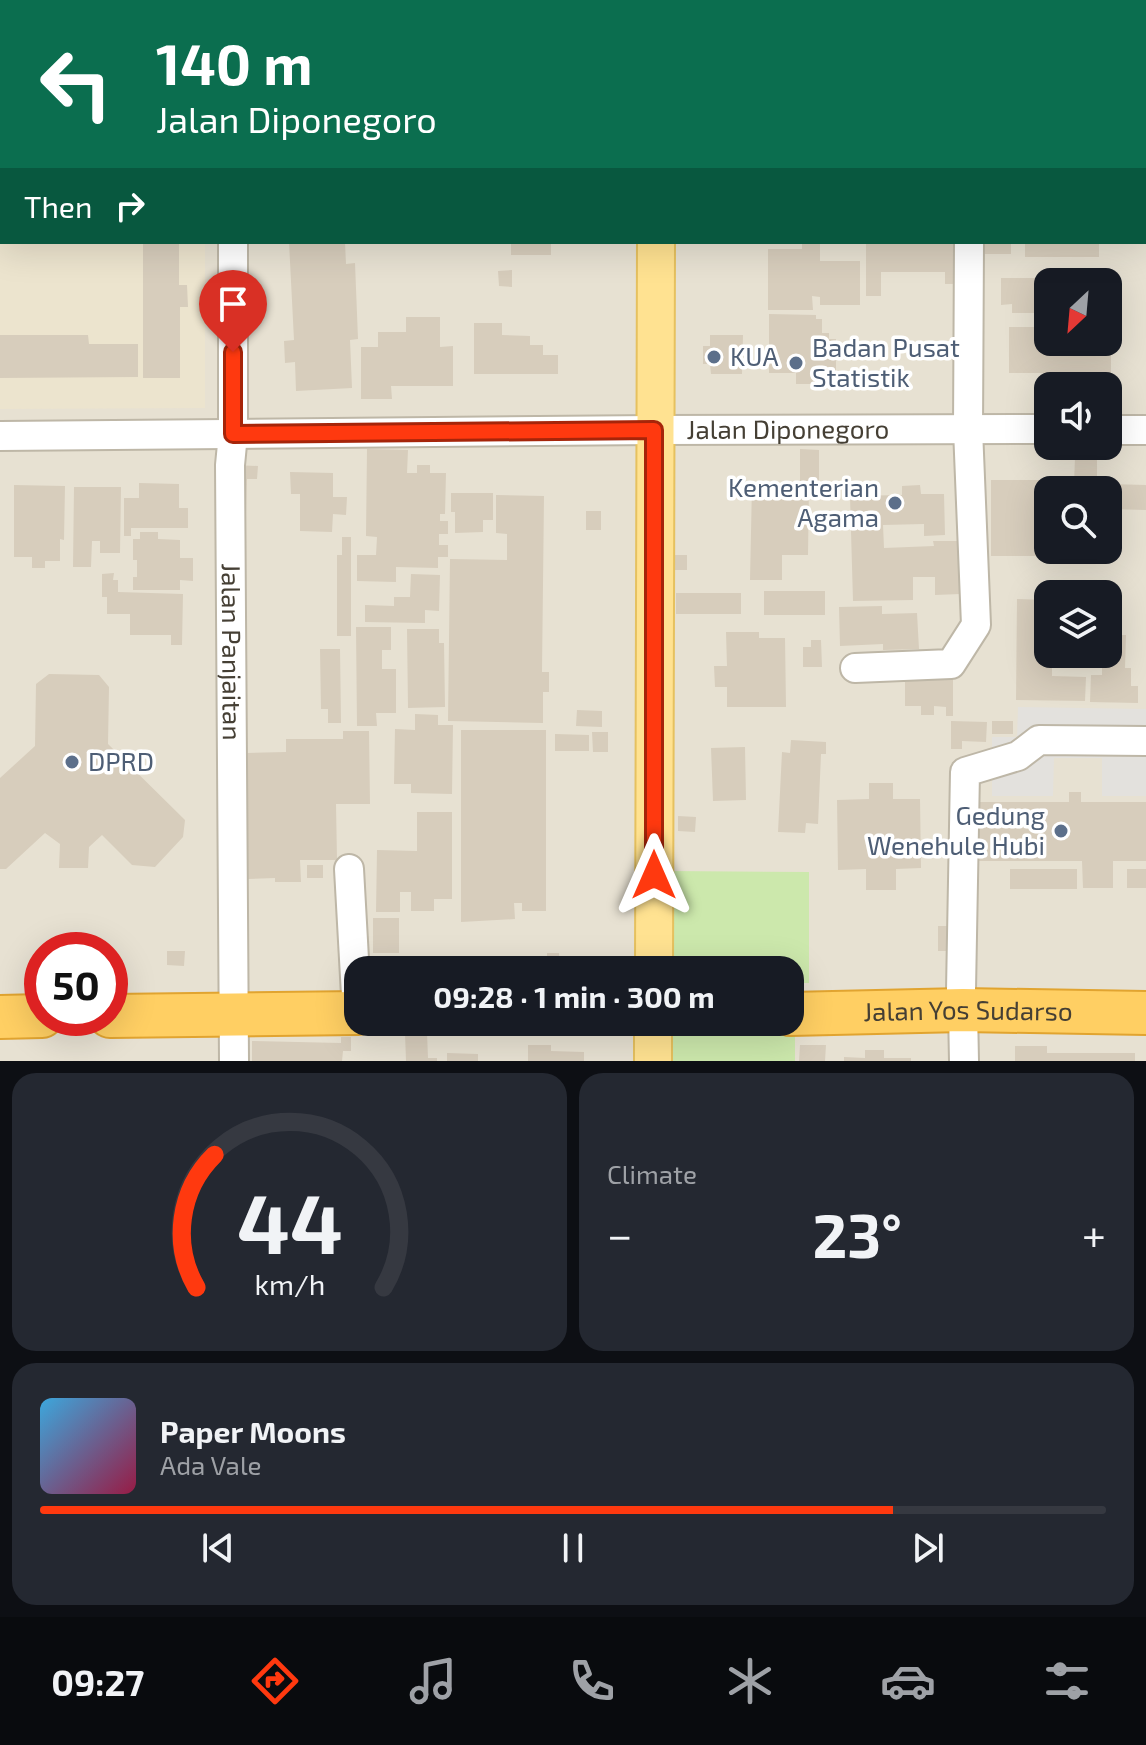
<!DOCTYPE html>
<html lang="en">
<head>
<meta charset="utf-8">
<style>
  :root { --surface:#171b24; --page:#242831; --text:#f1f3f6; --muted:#9ea1a6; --line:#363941; --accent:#ff390f }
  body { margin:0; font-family:"Exo 2",sans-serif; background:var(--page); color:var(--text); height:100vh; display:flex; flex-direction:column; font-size:30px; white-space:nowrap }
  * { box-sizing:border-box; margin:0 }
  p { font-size:26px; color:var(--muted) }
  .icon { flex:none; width:44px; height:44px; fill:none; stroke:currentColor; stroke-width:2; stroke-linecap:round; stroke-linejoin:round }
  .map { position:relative; height:1061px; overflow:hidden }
  .side { display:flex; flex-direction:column; gap:12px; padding:12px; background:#0d0f14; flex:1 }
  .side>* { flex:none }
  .guide { position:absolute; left:0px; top:0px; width:1146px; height:244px; box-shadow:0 8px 32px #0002; background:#0b6e4f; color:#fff; overflow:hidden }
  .needle { width:52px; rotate:206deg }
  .fabs { position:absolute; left:1034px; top:268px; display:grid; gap:16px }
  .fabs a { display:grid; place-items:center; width:88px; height:88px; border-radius:16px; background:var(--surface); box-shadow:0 8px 32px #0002; font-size:40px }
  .speed { position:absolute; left:24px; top:932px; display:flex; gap:16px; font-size:40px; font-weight:700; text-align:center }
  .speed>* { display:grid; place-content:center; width:104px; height:104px; border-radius:50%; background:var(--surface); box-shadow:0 8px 32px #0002; line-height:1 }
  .speed .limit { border:12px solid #d22; background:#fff; color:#111 }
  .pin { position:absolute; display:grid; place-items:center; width:68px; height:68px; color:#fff; margin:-82px -34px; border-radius:50% 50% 50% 0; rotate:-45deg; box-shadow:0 0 8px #0007 }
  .pin .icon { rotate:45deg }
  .me { position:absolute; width:88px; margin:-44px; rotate:0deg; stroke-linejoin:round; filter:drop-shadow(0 0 6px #0008) }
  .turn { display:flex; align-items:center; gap:28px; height:168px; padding:0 24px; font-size:36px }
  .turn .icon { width:104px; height:104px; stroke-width:2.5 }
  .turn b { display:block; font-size:56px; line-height:68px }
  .then { display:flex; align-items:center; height:76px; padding:0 24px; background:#0003; gap:16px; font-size:30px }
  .big { font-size:60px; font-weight:700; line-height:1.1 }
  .side .widget { flex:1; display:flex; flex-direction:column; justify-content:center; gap:12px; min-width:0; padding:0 28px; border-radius:24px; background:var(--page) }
  .side .dial { align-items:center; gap:0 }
  .dial svg { height:208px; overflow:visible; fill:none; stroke:var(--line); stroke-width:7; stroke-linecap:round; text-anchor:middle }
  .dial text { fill:var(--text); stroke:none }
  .song { display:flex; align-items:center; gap:24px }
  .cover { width:96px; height:96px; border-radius:12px; background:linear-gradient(135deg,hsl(200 70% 55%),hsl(340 70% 35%)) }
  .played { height:8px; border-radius:4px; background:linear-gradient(90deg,var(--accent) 80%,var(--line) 80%) }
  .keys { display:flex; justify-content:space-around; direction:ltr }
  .heat { display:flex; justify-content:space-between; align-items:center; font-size:44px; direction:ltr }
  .side .tiles { flex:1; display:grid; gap:12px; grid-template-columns:1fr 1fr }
  .widget:last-child { grid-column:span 2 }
  .trip { position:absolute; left:344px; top:956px; width:460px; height:80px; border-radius:24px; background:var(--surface); box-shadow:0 8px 32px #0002; font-weight:700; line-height:80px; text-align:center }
  .dock { display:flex; height:128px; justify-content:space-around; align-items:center; background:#090b0e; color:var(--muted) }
  .dock .icon { width:56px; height:56px }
  .dock .on { color:var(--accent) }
  .dock b { font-size:36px; color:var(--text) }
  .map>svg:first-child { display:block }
</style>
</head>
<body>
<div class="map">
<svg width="1146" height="1061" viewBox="0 0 1146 1061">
  <rect width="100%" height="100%" fill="#f3efe4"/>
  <path fill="#e7e1d2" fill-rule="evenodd" d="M0,0H1146V1061H0ZM2,2H1144V242H2ZM1048,282H1108V342H1048ZM1048,386H1108V446H1048ZM1048,490H1108V550H1048ZM1048,594H1108V654H1048ZM42,950H110V1018H42ZM358,970H790V1022H358Z"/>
  <path fill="#ece4ce" d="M0,139H2V242H205V408L0,409Z"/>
  <path fill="#cce8ac" d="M667,871L809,872V983H790V970H667Z
    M680,1024L795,1025V1061H664C666,1045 664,1031 680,1024Z"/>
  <path fill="#e3e1dd" d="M1018,707L1146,709V796H1102V758H1054L1053,796H992V737H1017Z"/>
  <path fill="#d7cdbc" d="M143,242H179V285H187L188,307H180V378H143Z
    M289,242H345L346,264L355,263L358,339L350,340L352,388L296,391L295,362L285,363L284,341L294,340Z
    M511,242H551V255H511Z
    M802,242H820V261H860V305H820V297L812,296L813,310H768V249H802Z
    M866,242H957L959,284H945V272H881V296H866Z
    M978,242H1011V254H978Z
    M1025,242H1099V257H1025Z
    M512,270V287L499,286L498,271Z
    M1064,274H1111V373H1096V381H1066V373H1009V327H1048V342H1108V282H1064Z
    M1001,278H1043V304L1034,305V313H1012V304L1001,305Z
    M769,314L816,315V319H822V333H829V339H836V374H818L817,384H796V373H769Z
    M406,317H440V347L453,346V386H391L392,399H361V347H378V332H406Z
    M474,323H502V335L530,336V345H543V355H558V374H474Z
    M0,335H88L89,344H138V377L0,378Z
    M710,335H743L742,374H711L710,364H703V346H710Z
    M367,449L408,450L407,473H417V465H430V473H446L445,514H440V521H448V534H439V545H448V557H438V568L396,567V582L357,581V555H376L377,537L366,536Z
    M800,449L819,450V481H800Z
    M1075,457H1097V486L1074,485Z
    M235,465L258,466L257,479H247L246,513L234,512Z
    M290,472L333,473V497H347L346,515L333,514L332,532L300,531V494H291Z
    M991,480H1061V490H1048V550H1061V556H991Z
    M139,483L179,484V508H188V528H131V536H124V498H139Z
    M1108,484L1146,485V510L1108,509Z
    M14,485L65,486L64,540L60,539V561H45V568H32V557H14Z
    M752,485L809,486L808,555H782V580H750Z
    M920,485L921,494H944L945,535L924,536V524L883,525L884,548L934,546L933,541H959L960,594L935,595V577H913V600L853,601L850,496L902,495V486Z
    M74,487H121L120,553H100V541H92L91,567H73Z
    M451,493H493V520H483V532L455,533V512H451Z
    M496,495L544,496L542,672H549V692H543V723L448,721L450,559L507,560V534L496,533Z
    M586,511H601V530H586Z
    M140,532H158V539L180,540V558H193V581L180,580V590H133V577H137V560H133V539H140Z
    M342,537H351V636H337V555H342Z
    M675,555H687V570H675Z
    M114,573L113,580H118V592L183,594L182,645H171V635H130V614H107V597H102V574Z
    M411,574L440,575L439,611L425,610V623L365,622V605L394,606V597H410Z
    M1066,582L1104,583L1103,594H1065Z
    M764,591H825V615H764Z
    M676,593H741V614H676Z
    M1017,599L1048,600V654H1052V676L1086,677L1085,701L1016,700Z
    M882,606V614L917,613L919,649L883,650V644L840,646L839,607Z
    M356,627H391V650H382V669H396V713H376L377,726H357Z
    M407,629H439V643H444L445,707L408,708Z
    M726,632H759V638H785L786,707H727V687H715L714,666H727Z
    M1108,635H1126L1125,668H1131V686H1138V703L1090,702L1091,675H1102V668L1065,667V654H1108Z
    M811,640H821L822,667H803V647H811Z
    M320,649H340L341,723H328V709H321Z
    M49,674L99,675L109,687L108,744L185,820L183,837L155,867L132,865L102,835L89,847L88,868H59L60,844L45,833L6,869H0V778L35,746L36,684Z
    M905,676H953V716H946V707L934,706V715H921V706H905Z
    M577,710L602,711V727L576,726Z
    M415,714L438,715V725H453L452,794L411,793V784H394L395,729L415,730Z
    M951,721L987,722L986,742L962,741V749H951Z
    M992,721H1013V734H992Z
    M461,730H546V911H522V903H514L515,919L461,922Z
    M343,731H369L370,804H336L337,860H300L301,882H275V878L248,879L247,753L286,752V739H343Z
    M592,732H608V752H593Z
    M555,734L589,735V751H555Z
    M791,740L826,742V754H821L818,824L806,823L805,833L778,832L782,752L790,753Z
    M745,747L746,800L713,801L711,748Z
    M869,783H893V799H920L921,868L896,869V890H866V869L838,870L837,800L869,799Z
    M1069,792H1081V802H1146V861H1113V888H1083L1082,861H976V802H1069Z
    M417,812H452V899H434V911H411V892H400V912H376L377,850L417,851Z
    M678,816L696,817L695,832L678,831Z
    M307,865H323V878H307Z
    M1010,869H1077V889H1010Z
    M1127,869H1146V888H1127Z
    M373,918H399V953H373Z
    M938,926H956V951H938Z
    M167,951H185L184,966L167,965Z
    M547,953H559L560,970H547Z
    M427,1032L428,1058H437V1061H406L405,1033Z
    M341,1037H351V1051H343L342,1061H252V1041L341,1043Z
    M528,1045H551V1051L584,1052V1061H528Z
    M800,1045H826L825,1061H799Z
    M1015,1046H1047V1053H1135V1061H1015Z
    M865,1050H884V1058H911V1061H844V1057L865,1058Z
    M447,1053L478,1054V1061H447Z"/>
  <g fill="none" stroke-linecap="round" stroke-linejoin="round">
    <g stroke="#beb7a7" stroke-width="32">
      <g id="minor">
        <path d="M234,2V0"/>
        <path id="s1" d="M233,242V434L230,465L234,1061"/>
        <path d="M1108,430H1146"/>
        <path id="s2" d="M0,436L654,430L1048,429"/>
        <path d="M855,668L951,664L976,625L968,429L969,242"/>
        <path d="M349,869L357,1013"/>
        <path d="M964,1061L963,1010L961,990L965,772L1018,756L1039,740L1146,741"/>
      </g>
    </g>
    <g stroke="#e6c15f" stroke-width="40">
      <path id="major" d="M656,0V2
        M654,970L656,242
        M653,1022V1061"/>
    </g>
    <g stroke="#e1a430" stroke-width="46">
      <g id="highway">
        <path id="s3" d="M790,1014L963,1010L1146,1013"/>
        <path d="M110,1016L358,1013"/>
        <path d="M0,1017L42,1016"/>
      </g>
    </g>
    <use href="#minor" stroke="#fff" stroke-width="28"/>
    <use href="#major" stroke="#ffe291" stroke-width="36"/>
    <use href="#highway" stroke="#ffcf63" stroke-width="42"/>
  </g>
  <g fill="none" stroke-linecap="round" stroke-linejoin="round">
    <g stroke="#a6250a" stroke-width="20">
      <path id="route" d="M233,352V434L654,430V875"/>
    </g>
    <use href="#route" stroke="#ff390f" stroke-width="14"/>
  </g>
  <g fill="#5c6f8a" stroke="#fff" stroke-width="3">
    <circle cx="714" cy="357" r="8"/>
    <circle cx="796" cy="363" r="8"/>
    <circle cx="895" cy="503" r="8"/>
    <circle cx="72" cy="762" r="8"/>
    <circle cx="1061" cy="831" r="8"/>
  </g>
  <g text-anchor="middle" stroke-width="7" stroke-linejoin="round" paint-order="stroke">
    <g font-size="26" fill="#4e5e75" stroke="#fff" text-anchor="start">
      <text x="812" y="357">Badan Pusat<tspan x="812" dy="30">Statistik</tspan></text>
      <text x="730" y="366">KUA</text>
      <text x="879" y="497" text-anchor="end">Kementerian<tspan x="879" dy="30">Agama</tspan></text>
      <text x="88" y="771">DPRD</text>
      <text x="1045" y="825" text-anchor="end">Gedung<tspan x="1045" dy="30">Wenehule Hubi</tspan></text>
    </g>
    <g font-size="26" fill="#453f34" stroke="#fff">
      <text dy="9" stroke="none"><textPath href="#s2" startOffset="788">Jalan Diponegoro</textPath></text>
      <text dy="9" stroke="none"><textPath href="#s1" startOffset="410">Jalan Panjaitan</textPath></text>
      <text dy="9" stroke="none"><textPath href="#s3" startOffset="178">Jalan Yos Sudarso</textPath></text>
    </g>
  </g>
</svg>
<div class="fabs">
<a><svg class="needle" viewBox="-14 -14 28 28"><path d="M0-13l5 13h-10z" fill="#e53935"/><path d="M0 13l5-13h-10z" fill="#9ea1a6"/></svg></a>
<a><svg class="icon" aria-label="sound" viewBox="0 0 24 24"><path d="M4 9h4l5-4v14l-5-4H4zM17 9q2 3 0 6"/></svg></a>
<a><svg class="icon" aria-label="search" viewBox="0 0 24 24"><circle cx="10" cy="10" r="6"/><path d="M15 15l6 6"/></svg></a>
<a><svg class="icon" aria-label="layers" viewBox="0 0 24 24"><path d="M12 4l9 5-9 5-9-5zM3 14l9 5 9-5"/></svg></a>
</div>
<div class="speed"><div class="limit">50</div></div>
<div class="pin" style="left:233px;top:352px;background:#d93025"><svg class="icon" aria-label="arrive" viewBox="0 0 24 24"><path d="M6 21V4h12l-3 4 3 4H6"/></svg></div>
<svg class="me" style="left:654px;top:875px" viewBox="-20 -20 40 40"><path d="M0-17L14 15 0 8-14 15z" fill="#ff390f" stroke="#fff" stroke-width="4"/></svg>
<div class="trip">09:28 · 1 min · 300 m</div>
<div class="guide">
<div class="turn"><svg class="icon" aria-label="left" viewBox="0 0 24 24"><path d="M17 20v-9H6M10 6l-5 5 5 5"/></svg><div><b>140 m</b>Jalan Diponegoro</div></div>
<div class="then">Then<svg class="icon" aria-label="right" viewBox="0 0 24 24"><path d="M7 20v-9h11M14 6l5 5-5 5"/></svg></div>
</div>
</div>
<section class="side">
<div class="tiles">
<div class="widget dial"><svg viewBox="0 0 100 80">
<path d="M14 69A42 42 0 1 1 86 69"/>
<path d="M14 69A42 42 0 0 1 21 18" stroke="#ff390f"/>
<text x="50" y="56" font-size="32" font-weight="700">44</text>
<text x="50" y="72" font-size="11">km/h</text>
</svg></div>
<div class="widget"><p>Climate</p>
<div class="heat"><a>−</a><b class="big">23°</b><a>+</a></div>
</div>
<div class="widget">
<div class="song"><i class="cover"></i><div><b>Paper Moons</b><p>Ada Vale</p></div></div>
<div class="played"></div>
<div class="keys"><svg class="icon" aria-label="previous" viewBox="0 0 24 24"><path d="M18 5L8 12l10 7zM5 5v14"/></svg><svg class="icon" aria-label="pause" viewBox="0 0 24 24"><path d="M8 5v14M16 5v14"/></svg><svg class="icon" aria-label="next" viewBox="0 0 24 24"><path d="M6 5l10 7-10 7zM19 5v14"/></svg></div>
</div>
</div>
</section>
<nav class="dock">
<b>09:27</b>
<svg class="icon on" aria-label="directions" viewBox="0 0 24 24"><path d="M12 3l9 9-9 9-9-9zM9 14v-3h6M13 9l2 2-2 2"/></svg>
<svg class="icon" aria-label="music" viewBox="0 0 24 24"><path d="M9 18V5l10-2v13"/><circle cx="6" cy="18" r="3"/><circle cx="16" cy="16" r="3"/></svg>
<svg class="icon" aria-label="phone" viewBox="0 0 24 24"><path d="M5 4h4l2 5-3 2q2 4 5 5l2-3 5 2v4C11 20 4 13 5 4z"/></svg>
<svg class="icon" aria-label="climate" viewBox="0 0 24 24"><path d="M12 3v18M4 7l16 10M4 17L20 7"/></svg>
<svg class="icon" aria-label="car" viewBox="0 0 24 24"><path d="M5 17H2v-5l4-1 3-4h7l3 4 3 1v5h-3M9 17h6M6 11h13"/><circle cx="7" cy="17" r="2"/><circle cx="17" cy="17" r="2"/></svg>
<svg class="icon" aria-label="filters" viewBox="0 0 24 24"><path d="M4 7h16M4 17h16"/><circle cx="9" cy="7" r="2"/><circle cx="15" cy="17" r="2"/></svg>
</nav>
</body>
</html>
